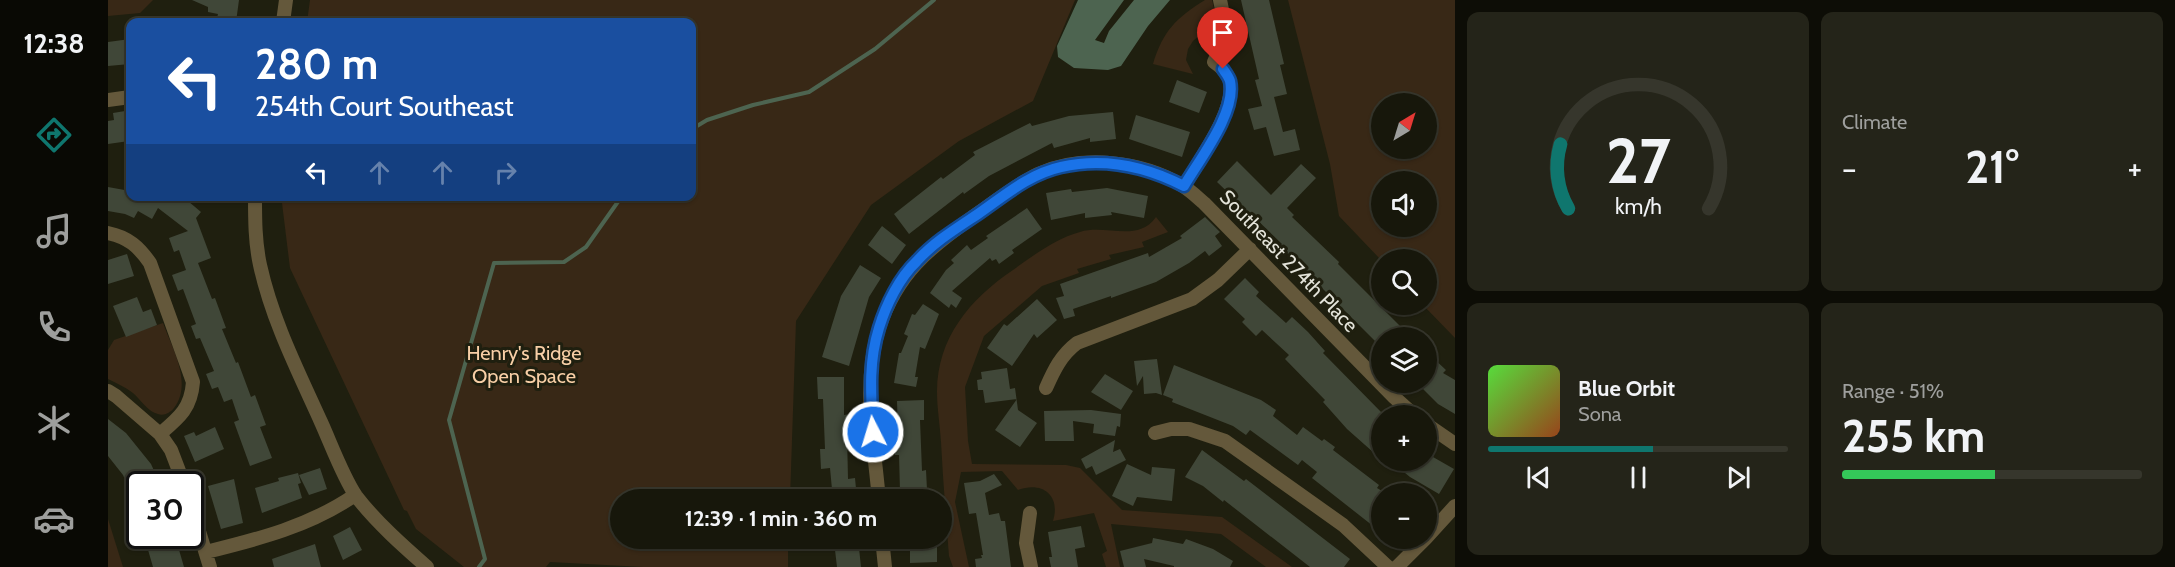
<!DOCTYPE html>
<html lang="en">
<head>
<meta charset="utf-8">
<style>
  :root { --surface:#17170b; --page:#242419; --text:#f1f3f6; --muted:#9e9f9d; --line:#36362c; --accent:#0f766e }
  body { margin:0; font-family:Cabin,sans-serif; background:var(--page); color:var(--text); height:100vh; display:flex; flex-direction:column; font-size:22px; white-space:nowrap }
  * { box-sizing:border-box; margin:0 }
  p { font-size:20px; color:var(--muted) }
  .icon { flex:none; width:33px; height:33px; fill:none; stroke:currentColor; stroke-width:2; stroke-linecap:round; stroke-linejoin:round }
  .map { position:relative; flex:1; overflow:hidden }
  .details { display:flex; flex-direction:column; gap:12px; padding:12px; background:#0d0d06; width:720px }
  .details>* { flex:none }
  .banner { position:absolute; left:18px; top:18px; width:570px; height:183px; border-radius:12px; box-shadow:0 2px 4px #0004,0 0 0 2px var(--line); background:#1a4fa0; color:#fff; overflow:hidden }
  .needle { width:39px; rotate:38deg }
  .controls { position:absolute; left:1263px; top:93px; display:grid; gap:12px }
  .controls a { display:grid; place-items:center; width:66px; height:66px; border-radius:50%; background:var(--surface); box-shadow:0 2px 4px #0004,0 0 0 2px var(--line); font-size:30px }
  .speed { position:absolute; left:18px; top:471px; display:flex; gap:12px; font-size:30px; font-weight:700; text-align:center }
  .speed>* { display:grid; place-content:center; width:78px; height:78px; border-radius:50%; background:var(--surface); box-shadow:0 2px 4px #0004,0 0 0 2px var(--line); line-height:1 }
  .speed .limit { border:3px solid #111; border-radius:9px; background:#fff; color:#111 }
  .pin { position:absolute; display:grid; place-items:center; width:51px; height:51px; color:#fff; margin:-62px -26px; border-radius:50% 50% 50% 0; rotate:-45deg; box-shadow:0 0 6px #0007 }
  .pin .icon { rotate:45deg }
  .me { position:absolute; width:66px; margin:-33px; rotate:355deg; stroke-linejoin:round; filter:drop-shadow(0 0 4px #0008) }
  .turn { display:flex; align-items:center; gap:21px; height:126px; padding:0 30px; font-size:27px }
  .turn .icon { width:78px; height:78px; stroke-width:2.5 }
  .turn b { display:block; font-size:42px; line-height:51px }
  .lanes { display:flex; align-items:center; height:57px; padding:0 30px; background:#0003; justify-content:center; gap:30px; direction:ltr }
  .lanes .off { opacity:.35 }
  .big { font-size:45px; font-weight:800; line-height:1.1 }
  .details .card { flex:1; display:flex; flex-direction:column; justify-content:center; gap:9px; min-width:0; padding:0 21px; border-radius:12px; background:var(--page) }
  .details .dial { align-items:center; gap:0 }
  .dial svg { height:156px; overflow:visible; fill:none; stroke:var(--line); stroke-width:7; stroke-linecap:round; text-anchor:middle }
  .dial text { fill:var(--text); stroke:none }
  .song { display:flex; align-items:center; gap:18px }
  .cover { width:72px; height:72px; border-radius:9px; background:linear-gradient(135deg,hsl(110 70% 55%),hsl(20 70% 35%)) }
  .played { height:6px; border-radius:3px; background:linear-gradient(90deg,var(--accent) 55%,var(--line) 55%) }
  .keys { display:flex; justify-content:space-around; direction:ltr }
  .heat { display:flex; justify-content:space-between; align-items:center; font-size:33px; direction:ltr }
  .charge { height:9px; border-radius:4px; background:linear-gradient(90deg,#34c759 51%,var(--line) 0) }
  .details .tiles { flex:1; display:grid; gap:12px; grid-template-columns:repeat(2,1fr) }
  .trip { position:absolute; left:502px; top:489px; width:342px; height:60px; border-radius:30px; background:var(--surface); box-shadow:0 2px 4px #0004,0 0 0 2px var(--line); font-weight:800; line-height:60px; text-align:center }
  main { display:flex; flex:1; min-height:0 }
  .tab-bar { display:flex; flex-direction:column; width:108px; justify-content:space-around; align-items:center; background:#090904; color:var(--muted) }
  .tab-bar .icon { width:42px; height:42px }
  .tab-bar .current { color:var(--accent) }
  .tab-bar b { font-size:27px; color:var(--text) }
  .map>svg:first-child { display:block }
</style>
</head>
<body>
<main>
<nav class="tab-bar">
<b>12:38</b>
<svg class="icon current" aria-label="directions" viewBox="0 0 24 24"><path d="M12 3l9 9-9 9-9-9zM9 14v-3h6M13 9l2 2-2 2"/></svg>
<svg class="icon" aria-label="music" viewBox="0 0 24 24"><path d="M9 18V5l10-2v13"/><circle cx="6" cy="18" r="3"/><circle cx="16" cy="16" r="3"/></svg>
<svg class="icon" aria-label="phone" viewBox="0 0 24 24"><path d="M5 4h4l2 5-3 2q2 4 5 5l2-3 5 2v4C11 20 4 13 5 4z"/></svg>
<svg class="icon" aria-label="climate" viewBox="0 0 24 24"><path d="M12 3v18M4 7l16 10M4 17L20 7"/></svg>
<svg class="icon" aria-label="car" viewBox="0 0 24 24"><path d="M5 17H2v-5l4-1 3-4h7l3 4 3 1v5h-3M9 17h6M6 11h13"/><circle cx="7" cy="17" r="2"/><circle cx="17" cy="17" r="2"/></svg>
</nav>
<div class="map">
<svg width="1347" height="567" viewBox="0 0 1347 567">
  <rect width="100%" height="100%" fill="#1f1f0f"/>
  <path fill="#382816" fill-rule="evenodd" d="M0,0H45L32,13L0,16Z
    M202,0H967L925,101L851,141L763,205L688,321L682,499L513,500V538L680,539V567H535L442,562L438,567H356L308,529L299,511L296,510L182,268L174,203L175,197L584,196V22H199Z
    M1097,0H1104L1111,32L1094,33L1085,41L1080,49L1078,60L1085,74L1045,64C1055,31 1068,18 1097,0Z
    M1180,0H1347V338L1315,305L1318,304V260H1273L1231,216L1222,164ZM1274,104H1318V148H1274ZM1274,182H1318V226H1274Z
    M1048,217L1060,232L1034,242L1036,247L1001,255L1003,259L969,269L971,273L934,286L876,336L857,387L860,441L864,464L958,465L972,468L1014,510L1114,517L1184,567H1158L1113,534L1003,524L1012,567H998L994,554L999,551L986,513L945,521C953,495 934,481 910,490L894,471L853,472L847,502L861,567H845L841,556C838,518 835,480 833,442C832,425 829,408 829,392C829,338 862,299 905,270C926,255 947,239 972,232C998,224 1030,243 1048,217Z
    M55,323C64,348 85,383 66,408C62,413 56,416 50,414C40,412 32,399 25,393C17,387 8,383 0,379V350L6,340Z
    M0,519L15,567H0Z"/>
  <path fill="#4d6450" d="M970,0H1016L987,40L996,43L1001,31L1026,0H1062L1040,26L1013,66L1000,70L966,68L950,57L949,46Z"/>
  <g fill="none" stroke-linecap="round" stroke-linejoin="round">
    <path stroke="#4d6450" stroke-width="4" d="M584,129L599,120L645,105L701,92L767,49L826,0
      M371,567L377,559L341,420L386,263L456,262L478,247L514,196"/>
  </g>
  <path fill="#404738" d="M84,0H131L128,22H108L110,14L100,12V7Z
    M1133,0H1161L1176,64L1172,65L1179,94L1166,97L1175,132L1187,129L1192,150L1166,156L1158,127L1146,130L1140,109L1154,106L1147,80L1151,79Z
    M22,39V64L0,66V42Z
    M1069,80L1099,92L1091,113L1061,102Z
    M17,111L21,141L0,144V121L6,120L5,113Z
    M1005,112L1008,139L982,142V138L946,148L944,143L881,176L856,194L855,192L801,234L786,214L833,177L835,179L867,155L865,152L922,123L924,126L961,116Z
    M1028,115L1082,132L1074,157L1021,139Z
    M1129,161L1163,195L1193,164L1208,178L1179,208L1186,215L1184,217L1231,262L1230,264L1304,338H1274V348L1172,246L1174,244L1145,216L1144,218L1129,204L1130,202L1109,182Z
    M0,187L22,191V196H54L62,201L66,196H74L93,212L88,218L103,258L90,263L104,299L107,298L118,328L114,329L128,363L130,362L143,397L147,395L158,425L152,427L164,458L142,466L126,422L131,420L124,399L116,402L110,387L104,389L98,374L106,371L92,338L88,339L83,326L88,324L75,289L70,291L64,275L78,270L71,250L66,252L61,238L80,231L50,208L44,219L30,211L26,218L17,214L0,211Z
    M999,188L1040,196L1036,218L1003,212L1004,215L977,218V213L943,220L938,193L963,189L964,192Z
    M919,208L934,229L904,250L906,253L891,264L888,259L884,261L882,258L844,291L854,298L848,308L843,304L841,308L822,293L838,270L846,263L843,260L859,245L863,250L880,238L878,236Z
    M1097,217L1112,232L1107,236L1114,246L1101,256L1097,251L1081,263L1048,282L1003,298V296L965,309L967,316L956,319L948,298L956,296L952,284L1040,253L1041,257L1074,238L1072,236Z
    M774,226L798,245L784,264L760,245Z
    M19,254L26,276L0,284V260Z
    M752,265L773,278L761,297L741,366L714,357L733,296Z
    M1137,278L1151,292L1148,296L1178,323L1184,317L1200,332L1217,351L1215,353L1274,413V460L1239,429L1215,402L1217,400L1177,359L1181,355L1154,330L1148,336L1134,322L1137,319L1116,299Z
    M29,297L35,312L43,309L49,325L18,337L5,306Z
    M929,299L949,320L929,338L926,334L904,366L879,348L896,324L899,326Z
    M815,304L831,314L817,349L812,347L807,377H810L808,387L786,383L791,353H793L800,336L796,334L804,314L807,315Z
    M1323,356L1338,370L1335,373L1347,380V414L1330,404L1308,382H1318V361Z
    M1049,359L1054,395L1048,393L1036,394L1035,376L1029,386L1026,361Z
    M1066,365L1153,400L1168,410L1165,416L1189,435L1195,427L1214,441L1216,439L1227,447L1225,450L1271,485L1269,488L1274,491V533L1204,478L1209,472L1194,460L1190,465L1142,430L1138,435L1125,426L1064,402L1065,399L1055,395Z
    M899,368L902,389L907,388L910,410L929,423L912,447L887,430L909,399L877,403L875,390H870L869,380L874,379L873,372Z
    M997,374L1025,391L1013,410L983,392Z
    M709,377H736V415L742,414L743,434H739L740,479L747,478L749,499L725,500L722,468L713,469L712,449H717L715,399H710Z
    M816,400V420H812L814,471L818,470L819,490L792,491L791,455H787L786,436H790L789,401Z
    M983,410L1013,414L1012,427L1009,426L1007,436L985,433L986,424L965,421L966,441H937L936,411Z
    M0,419L18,433L43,464L52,484H32V514L15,475L0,456Z
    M107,427L116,449L87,462L76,436L86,432L88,436Z
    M1007,440L1005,452L1012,449L1018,460L988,475L984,466L978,469L973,459Z
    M1094,450L1136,481L1138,479L1242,559L1236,567H1202L1116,500L1115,502L1095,486L1077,477Z
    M1318,453L1346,469L1331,494L1302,477L1281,460H1318Z
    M1019,464L1043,475L1044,467L1067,469L1064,501L1029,497L1025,506L1004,496Z
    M212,468L219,489L201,495L191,475Z
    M190,473L193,483L190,484L194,498L154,513L147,488L171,481L170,478Z
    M886,474L894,485L877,493L881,515L891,513L893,521H897L903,567H868L867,559L874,558L873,555H875L868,513L861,514L856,483L872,481Z
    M126,479L135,523L113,529L100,486Z
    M973,526L977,547L967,549L970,567H943L941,557H944L940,532Z
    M242,527L254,550L235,560L225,536Z
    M36,536H67L76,567H45Z
    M1045,538L1075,544L1078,539L1105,549L1125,561L1122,567H1066V566L1036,559L1038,567H1016L1012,551L1044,543Z
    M829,542V562L802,563V543Z
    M207,544L213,567H166L164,559Z
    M751,548L753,567H729L727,550Z"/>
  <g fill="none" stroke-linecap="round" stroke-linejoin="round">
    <path stroke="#64583b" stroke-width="14" d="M175,22L178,0
      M0,100L22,97
      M1076,186C1090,162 1131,107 1121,79C1118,71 1112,66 1106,62C1118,37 1118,26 1112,0
      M147,196C147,219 147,242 152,265C164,320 190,371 213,422C223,444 235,477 248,496C268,522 295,546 319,567
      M0,233C20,237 31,247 42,263L85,382C83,408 72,417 52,434
      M938,388C946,370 953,355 969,343L1084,299L1110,280L1142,249
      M0,391L8,396L52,434L63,450L76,484
      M1318,424L1347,444
      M1047,433L1063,429H1081L1117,441L1235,525L1280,567
      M771,500C766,443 754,383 771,328C789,273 821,248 866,216C887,202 907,185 930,174C974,154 1035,161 1075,186C1083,191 1089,197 1096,203L1286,397L1307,416
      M82,502L102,567
      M922,513L918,543L923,567
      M774,538L777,567
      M1318,538L1347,506
      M98,552C151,539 202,526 247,495
      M1289,567L1318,538"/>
  </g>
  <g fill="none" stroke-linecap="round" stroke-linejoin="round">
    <g stroke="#114b97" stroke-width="15">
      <path id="route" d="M765,432C763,396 760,363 771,328C778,305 791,278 809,261C826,242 849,228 870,214C896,196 921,174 953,167C996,157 1037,166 1076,186C1091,160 1129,112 1122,81C1121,77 1117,72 1115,69"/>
    </g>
    <use href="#route" stroke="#1a73e8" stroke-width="10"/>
  </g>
  <g text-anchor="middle" stroke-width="6" stroke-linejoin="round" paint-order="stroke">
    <g font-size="20" fill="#e4e4da" stroke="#1f1f0f">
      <text transform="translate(1181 261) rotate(46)" y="7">Southeast 274th Place</text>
    </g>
    <g font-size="20" fill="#f8cfa6" stroke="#1f1f0f">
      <text x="416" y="360">Henry's Ridge<tspan x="416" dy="23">Open Space</tspan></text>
    </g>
  </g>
</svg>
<div class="controls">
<a><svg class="needle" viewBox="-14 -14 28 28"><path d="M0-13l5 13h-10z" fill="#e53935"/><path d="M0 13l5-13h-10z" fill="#9e9f9d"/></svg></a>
<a><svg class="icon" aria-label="sound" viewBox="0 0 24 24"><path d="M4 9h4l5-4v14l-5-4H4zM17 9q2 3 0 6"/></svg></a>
<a><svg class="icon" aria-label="search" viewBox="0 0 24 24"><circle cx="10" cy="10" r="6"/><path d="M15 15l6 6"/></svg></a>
<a><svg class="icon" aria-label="layers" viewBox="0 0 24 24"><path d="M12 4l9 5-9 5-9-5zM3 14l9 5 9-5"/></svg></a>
<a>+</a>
<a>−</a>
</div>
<div class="speed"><div class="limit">30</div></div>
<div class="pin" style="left:1115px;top:69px;background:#d93025"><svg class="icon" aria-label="arrive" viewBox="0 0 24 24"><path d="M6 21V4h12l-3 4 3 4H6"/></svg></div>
<svg class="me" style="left:765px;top:432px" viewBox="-20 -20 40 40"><circle r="17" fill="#1a73e8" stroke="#fff" stroke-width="3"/><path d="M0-11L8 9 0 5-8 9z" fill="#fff"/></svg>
<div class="trip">12:39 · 1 min · 360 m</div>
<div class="banner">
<div class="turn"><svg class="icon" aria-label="left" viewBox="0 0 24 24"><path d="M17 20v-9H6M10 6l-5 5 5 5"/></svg><div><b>280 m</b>254th Court Southeast</div></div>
<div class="lanes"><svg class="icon" aria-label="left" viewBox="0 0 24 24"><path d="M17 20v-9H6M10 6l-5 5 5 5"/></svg><svg class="icon off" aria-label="ahead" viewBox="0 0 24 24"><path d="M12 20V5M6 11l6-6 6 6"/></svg><svg class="icon off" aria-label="ahead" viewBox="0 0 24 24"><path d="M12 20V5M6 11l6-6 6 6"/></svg><svg class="icon off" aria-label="right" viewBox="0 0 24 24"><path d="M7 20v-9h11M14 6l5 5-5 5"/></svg></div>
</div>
</div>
<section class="details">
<div class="tiles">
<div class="card dial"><svg viewBox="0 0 100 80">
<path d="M14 69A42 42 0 1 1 86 69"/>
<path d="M14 69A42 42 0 0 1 10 36" stroke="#0f766e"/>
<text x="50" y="56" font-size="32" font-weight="700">27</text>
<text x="50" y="72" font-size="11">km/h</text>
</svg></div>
<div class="card"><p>Climate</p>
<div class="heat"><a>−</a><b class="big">21°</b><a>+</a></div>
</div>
<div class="card">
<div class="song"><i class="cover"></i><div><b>Blue Orbit</b><p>Sona</p></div></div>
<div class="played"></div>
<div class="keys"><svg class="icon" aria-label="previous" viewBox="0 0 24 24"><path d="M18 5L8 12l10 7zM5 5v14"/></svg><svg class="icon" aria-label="pause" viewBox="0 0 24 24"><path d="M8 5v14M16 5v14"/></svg><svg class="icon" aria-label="next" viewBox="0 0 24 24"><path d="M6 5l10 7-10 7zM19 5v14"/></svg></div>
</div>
<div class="card"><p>Range · 51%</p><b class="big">255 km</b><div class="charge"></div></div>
</div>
</section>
</main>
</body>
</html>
